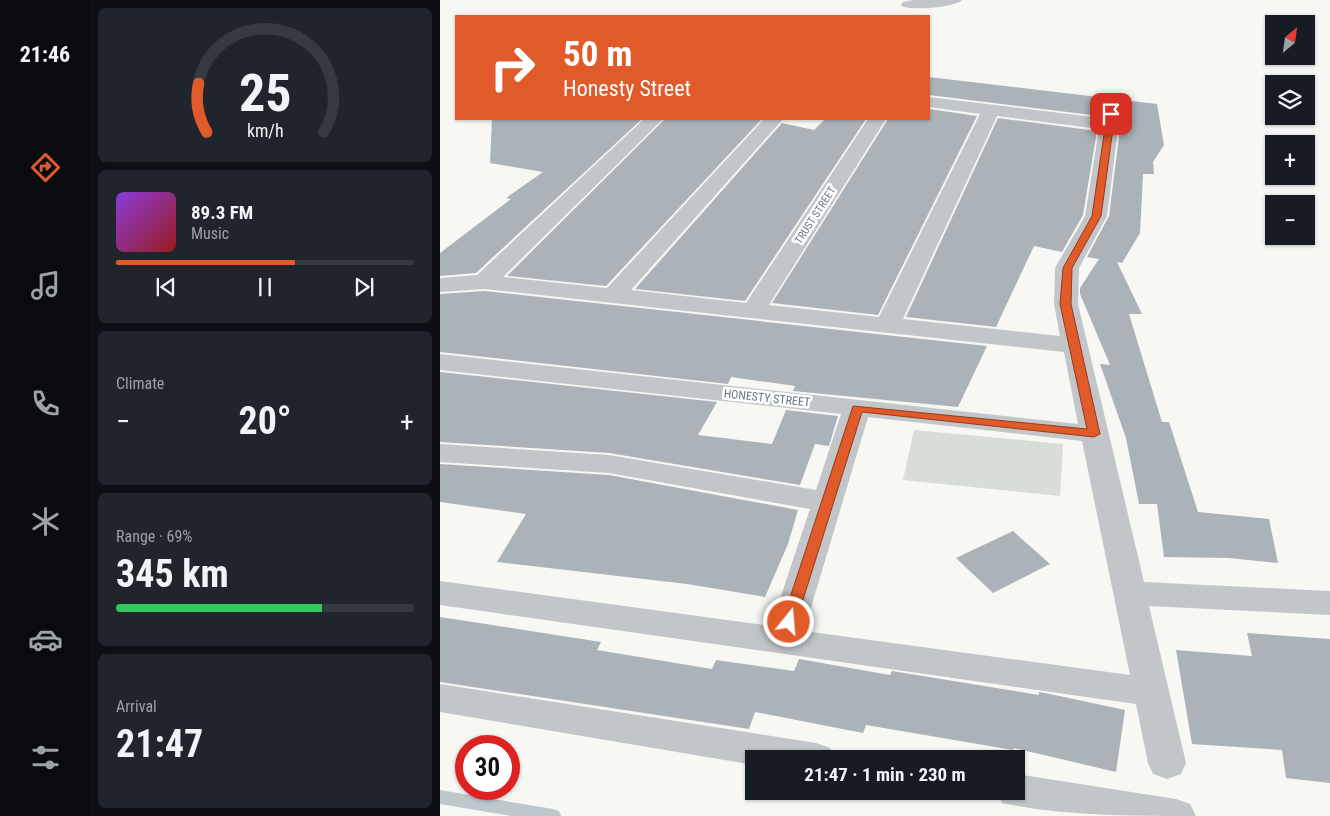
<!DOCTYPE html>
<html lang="en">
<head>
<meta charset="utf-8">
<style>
  :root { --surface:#171b24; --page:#20242c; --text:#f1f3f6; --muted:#9ea1a6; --line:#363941; --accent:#e15b2a }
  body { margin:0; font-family:"Roboto Condensed",sans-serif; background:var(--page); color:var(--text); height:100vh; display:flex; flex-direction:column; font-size:19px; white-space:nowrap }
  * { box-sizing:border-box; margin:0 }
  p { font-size:16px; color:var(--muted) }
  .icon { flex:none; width:28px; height:28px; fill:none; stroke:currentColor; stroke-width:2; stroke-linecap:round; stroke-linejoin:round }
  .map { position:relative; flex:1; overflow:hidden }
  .details { display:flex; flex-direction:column; gap:8px; padding:8px; background:#0d0f14; width:350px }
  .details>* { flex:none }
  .banner { position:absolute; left:15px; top:15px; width:475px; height:105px; border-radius:0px; box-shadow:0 1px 4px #0004; background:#e15b2a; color:#fff; overflow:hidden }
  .needle { width:32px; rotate:29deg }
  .fabs { position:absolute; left:825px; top:15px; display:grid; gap:10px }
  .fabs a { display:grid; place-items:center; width:50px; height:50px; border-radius:0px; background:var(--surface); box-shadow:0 1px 4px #0004; font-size:25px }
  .speed { position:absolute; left:15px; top:735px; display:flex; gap:10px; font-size:25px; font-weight:700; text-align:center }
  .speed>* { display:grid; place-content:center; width:65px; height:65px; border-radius:50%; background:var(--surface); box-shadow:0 1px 4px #0004; line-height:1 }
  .speed .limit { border:8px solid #d22; background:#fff; color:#111 }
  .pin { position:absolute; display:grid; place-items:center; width:42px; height:42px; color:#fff; margin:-21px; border-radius:10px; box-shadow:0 2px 8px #0006 }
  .me { position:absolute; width:55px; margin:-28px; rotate:17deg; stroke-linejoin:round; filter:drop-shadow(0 0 4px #0008) }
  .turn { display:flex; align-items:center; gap:18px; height:105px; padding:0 25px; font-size:22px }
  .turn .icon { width:65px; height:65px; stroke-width:2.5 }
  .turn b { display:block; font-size:35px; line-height:42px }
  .big { font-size:38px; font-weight:700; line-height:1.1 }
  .details .card { flex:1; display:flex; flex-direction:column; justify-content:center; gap:8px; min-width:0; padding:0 18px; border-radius:8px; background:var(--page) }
  .details .dial { align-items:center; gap:0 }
  .dial svg { height:130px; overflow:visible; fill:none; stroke:var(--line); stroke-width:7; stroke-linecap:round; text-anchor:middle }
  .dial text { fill:var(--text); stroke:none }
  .song { display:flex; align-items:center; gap:15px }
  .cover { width:60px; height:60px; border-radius:8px; background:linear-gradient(135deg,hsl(270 70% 55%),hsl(0 70% 35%)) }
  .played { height:5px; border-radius:2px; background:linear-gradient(90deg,var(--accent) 60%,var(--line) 60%) }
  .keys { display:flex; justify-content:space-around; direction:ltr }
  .heat { display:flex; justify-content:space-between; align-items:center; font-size:28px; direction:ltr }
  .charge { height:8px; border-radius:4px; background:linear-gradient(90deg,#34c759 69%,var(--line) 0) }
  .trip { position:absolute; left:305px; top:750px; width:280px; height:50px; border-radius:0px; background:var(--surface); box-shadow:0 1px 4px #0004; font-weight:700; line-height:50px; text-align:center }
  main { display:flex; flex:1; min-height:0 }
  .tab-bar { display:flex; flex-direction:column; width:90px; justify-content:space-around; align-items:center; background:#090b0e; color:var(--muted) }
  .tab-bar .icon { width:35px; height:35px }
  .tab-bar .on { color:var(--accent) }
  .tab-bar b { font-size:22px; color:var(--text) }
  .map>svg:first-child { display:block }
</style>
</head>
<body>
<main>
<nav class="tab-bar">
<b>21:46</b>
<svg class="icon on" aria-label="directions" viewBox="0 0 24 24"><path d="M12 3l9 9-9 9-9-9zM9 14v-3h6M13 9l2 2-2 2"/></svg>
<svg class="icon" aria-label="music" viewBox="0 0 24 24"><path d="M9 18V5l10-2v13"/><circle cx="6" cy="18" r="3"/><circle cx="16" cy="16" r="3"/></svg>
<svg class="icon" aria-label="phone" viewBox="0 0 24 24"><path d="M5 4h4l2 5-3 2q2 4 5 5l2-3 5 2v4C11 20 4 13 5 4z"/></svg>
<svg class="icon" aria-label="climate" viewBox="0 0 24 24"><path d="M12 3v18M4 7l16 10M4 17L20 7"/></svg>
<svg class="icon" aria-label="car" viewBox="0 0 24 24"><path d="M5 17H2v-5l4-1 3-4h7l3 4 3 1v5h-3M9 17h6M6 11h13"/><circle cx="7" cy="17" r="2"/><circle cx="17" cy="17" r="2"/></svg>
<svg class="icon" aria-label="filters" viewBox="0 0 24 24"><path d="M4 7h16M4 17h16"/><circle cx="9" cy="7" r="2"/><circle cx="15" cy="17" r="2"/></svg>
</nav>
<section class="details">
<div class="card dial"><svg viewBox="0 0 100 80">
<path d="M14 69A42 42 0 1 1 86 69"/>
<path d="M14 69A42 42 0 0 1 9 39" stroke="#e15b2a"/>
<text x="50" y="56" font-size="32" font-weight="700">25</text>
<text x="50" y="72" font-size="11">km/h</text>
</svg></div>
<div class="card">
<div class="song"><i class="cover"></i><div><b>89.3 FM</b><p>Music</p></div></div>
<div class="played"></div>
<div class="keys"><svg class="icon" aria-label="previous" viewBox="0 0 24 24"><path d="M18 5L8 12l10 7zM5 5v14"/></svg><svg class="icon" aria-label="pause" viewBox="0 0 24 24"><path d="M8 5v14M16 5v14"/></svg><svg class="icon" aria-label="next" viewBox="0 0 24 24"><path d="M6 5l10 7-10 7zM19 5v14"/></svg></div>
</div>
<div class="card"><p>Climate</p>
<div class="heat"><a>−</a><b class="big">20°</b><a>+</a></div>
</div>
<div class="card"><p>Range · 69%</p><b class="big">345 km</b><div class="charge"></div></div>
<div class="card"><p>Arrival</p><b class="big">21:47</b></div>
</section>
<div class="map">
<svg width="890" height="816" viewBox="0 0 890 816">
  <rect width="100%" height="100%" fill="#f7f7f4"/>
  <path fill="#d8ded5" d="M474,430L623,444L620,496L463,480Z"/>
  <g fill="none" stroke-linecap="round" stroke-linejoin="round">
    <path fill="#bdc7cc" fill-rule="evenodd" d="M0,790L113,809L119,811L121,816H71L0,804Z"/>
  </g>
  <path fill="#abb3b9" d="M489,77L717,104L724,145L713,162L714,174H703L700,233L682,263L677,262L702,314H689L722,422H729L758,512L829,519L838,563L789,558L724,557L717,504H699L686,438L660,364L670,365L640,294V288L659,259L647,257L669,216L682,113L677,108H665L660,116L489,95Z
    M489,109L537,116L438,315L332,303L448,119H489Z
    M558,118L657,131L643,215L622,252L594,246L556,327L466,317Z
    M52,119H202L36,273L0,276V253L71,199L66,198L103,172L50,163Z
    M225,119L321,120L166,286L67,276Z
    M385,119H426L305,301L195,289L342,123L374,130Z
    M44,291L547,346L518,407L353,391L355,386L291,377L288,384L0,352V294Z
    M0,372L277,402L258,435L332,444L346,410L398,416L389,446L375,444L360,485L169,453L0,442Z
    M0,464L169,475L358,510L348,544L325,597L247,584L57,562L86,514L0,502Z
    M573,531L610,564L553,593L516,558Z
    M0,617L161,642L157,650L272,669L276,660L354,671L359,659L450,675L452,671L599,695V692L610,694L685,710L676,772L574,748L573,750L426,725L423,733L315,712L309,729L0,682Z
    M807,633L890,639V783L846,778L842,750L752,744L736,650L812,656Z"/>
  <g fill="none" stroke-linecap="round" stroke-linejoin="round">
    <path fill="#c2c6c9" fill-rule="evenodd" d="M473,0H522C517,7 466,12 461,5L463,2Z
      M489,97L661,118L665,110H677L680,114L667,216L639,268L638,304L704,582L890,591V615L709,606L746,763L741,774L727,779L713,774L708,763L696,704L0,605V581L331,626L370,509L169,473L0,462V444L169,455L376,490L401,414L0,370V354L638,424L624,352L44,289L0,292V278L37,275L204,119H223L63,277L167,288L324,119H343L191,290L306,303L428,119H446L329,305L439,317L540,114L489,107ZM557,116L659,129L645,216L615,268L614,304L620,336L463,319ZM428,417L642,441L690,675L364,631Z
      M0,684L376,743L390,748L395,759H314V765L0,712Z
      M576,774L736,799L750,804L756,816C693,816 623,816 562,803L556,791H576Z"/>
  </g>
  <path fill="#e15b2a" stroke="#923b1b" d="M671,112L675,114L661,216L632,268L631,304L660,434L654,437L422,412L356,622L349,628L344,626L342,622L413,406L647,429L620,304L623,268L652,216L667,114Z"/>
  <g text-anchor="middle" stroke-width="5" stroke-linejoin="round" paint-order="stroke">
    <g font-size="11" fill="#667685" stroke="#fff">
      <text transform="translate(375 215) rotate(-57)" y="4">TRUST STREET</text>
    </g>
    <g font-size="12" fill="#667685" stroke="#fff">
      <text transform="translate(327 398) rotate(6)" y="4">HONESTY STREET</text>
    </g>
  </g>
</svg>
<div class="fabs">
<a><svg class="needle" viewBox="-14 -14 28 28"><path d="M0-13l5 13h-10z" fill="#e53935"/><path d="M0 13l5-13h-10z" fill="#9ea1a6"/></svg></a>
<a><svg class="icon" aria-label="layers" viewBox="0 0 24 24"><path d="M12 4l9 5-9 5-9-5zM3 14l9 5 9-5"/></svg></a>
<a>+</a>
<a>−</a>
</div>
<div class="speed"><div class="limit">30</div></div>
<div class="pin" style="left:671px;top:114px;background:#d93025"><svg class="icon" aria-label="arrive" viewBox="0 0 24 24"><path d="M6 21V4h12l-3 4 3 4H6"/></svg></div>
<svg class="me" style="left:349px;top:622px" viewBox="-20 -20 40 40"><circle r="17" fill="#e15b2a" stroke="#fff" stroke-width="3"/><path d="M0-11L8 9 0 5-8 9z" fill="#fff"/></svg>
<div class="trip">21:47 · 1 min · 230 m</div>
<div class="banner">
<div class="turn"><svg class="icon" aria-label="right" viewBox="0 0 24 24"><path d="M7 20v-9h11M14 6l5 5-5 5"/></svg><div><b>50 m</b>Honesty Street</div></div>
</div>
</div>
</main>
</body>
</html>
